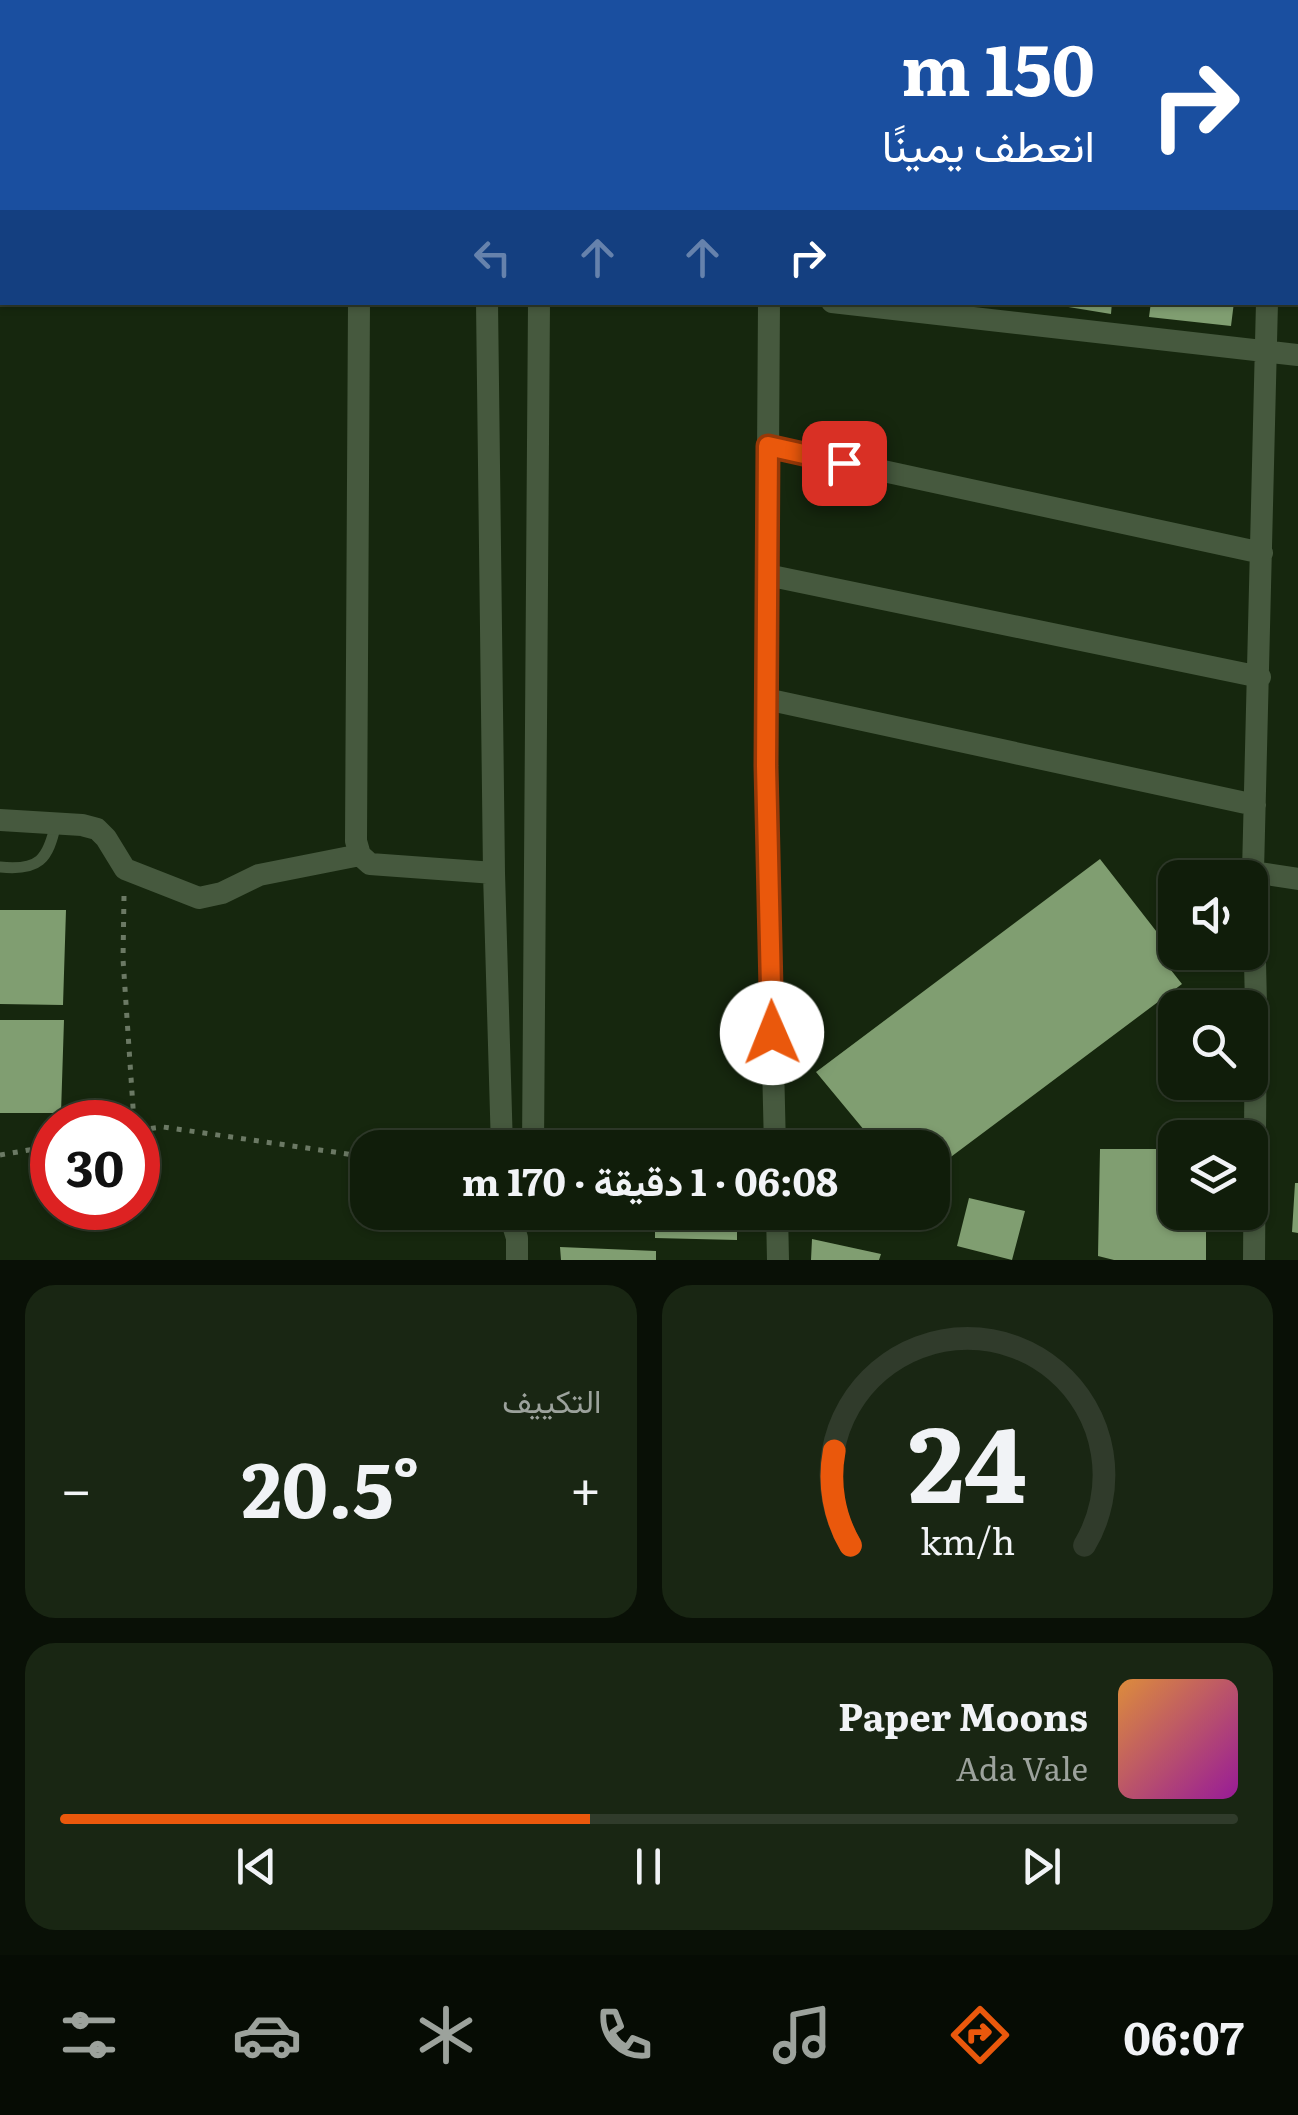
<!DOCTYPE html>
<html lang="ar">
<head>
<meta charset="utf-8">
<style>
  :root { --surface:#101d0a; --page:#192613; --text:#f1f3f6; --muted:#9ca29c; --line:#303b2b; --accent:#ea580c }
  body { margin:0; font-family:Literata,Vazirmatn,serif; background:var(--page); color:var(--text); direction:rtl; height:100vh; display:flex; flex-direction:column; font-size:38px; white-space:nowrap }
  * { box-sizing:border-box; margin:0 }
  p { font-size:32px; color:var(--muted) }
  .icon { flex:none; width:55px; height:55px; fill:none; stroke:currentColor; stroke-width:2; stroke-linecap:round; stroke-linejoin:round }
  .map { position:relative; height:1260px; overflow:hidden; direction:ltr }
  .sheet { display:flex; flex-direction:column; gap:25px; padding:25px; background:#091006; flex:1 }
  .sheet>* { flex:none }
  .hud { position:absolute; left:0px; top:0px; width:1300px; height:305px; box-shadow:0 2px 8px #0004,0 0 0 2px var(--line); direction:rtl; background:#1a4fa0; color:#fff; overflow:hidden }
  .tools { position:absolute; left:1158px; top:860px; display:grid; gap:20px }
  .tools a { display:grid; place-items:center; width:110px; height:110px; border-radius:20px; background:var(--surface); box-shadow:0 2px 8px #0004,0 0 0 2px var(--line); font-size:50px }
  .speed { position:absolute; left:30px; top:1100px; display:flex; gap:20px; font-size:50px; font-weight:700; text-align:center }
  .speed>* { display:grid; place-content:center; width:130px; height:130px; border-radius:50%; background:var(--surface); box-shadow:0 2px 8px #0004,0 0 0 2px var(--line); line-height:1 }
  .speed .limit { border:15px solid #d22; background:#fff; color:#111 }
  .pin { position:absolute; display:grid; place-items:center; width:85px; height:85px; color:#fff; margin:-42px; border-radius:20px; box-shadow:0 5px 15px #0006 }
  .me { position:absolute; width:110px; margin:-55px; rotate:359deg; stroke-linejoin:round; filter:drop-shadow(0 0 8px #0008) }
  .turn { display:flex; align-items:center; gap:35px; height:210px; padding:0 40px; font-size:45px }
  .turn .icon { width:130px; height:130px; stroke-width:2.5 }
  .turn b { display:block; font-size:70px; line-height:85px }
  .lanes { display:flex; align-items:center; height:95px; padding:0 40px; background:#0003; justify-content:center; gap:50px; direction:ltr }
  .lanes .off { opacity:.35 }
  .big { font-size:75px; font-weight:700; line-height:1.1 }
  .sheet .tile { flex:1; display:flex; flex-direction:column; justify-content:center; gap:15px; min-width:0; padding:0 35px; border-radius:30px; background:var(--page) }
  .sheet .dial { align-items:center; gap:0 }
  .dial svg { height:260px; overflow:visible; fill:none; stroke:var(--line); stroke-width:7; stroke-linecap:round; text-anchor:middle }
  .dial text { fill:var(--text); stroke:none }
  .song { display:flex; align-items:center; gap:30px }
  .cover { width:120px; height:120px; border-radius:15px; background:linear-gradient(135deg,hsl(30 70% 55%),hsl(300 70% 35%)) }
  .played { height:10px; border-radius:5px; background:linear-gradient(90deg,var(--accent) 45%,var(--line) 45%) }
  .keys { display:flex; justify-content:space-around; direction:ltr }
  .heat { display:flex; justify-content:space-between; align-items:center; font-size:55px; direction:ltr }
  .sheet .tiles { flex:1; display:grid; gap:25px; grid-template-columns:1fr 1fr }
  .tile:last-child { grid-column:span 2 }
  .trip { position:absolute; left:350px; top:1130px; width:600px; height:100px; border-radius:30px; background:var(--surface); box-shadow:0 2px 8px #0004,0 0 0 2px var(--line); font-weight:700; line-height:100px; text-align:center; direction:rtl }
  .menu { display:flex; height:160px; justify-content:space-around; align-items:center; background:#060c04; color:var(--muted) }
  .menu .icon { width:70px; height:70px }
  .menu .current { color:var(--accent) }
  .menu b { font-size:45px; color:var(--text) }
  .map>svg:first-child { display:block }
</style>
</head>
<body>
<div class="map">
<svg width="1298" height="1260" viewBox="0 0 1298 1260">
  <rect width="100%" height="100%" fill="#16270e"/>
  <path fill="#809e71" d="M1038,302H1112L1111,314Z
    M1151,302H1234L1231,326L1149,317Z
    M1100,859L1174,954L1163,960L1182,984L932,1171V1148H879L816,1072Z
    M1193,870L1212,871V878H1193Z
    M0,910H66L63,1005L0,1004Z
    M0,1020H64L61,1113H0Z
    M1100,1149H1175V1212H1206V1260H1114L1098,1256Z
    M1295,1183H1298V1233L1292,1232Z
    M969,1198L1025,1211L1012,1260L957,1246Z
    M655,1212H737V1240L655,1238Z
    M812,1239L881,1254L879,1260H811Z
    M560,1247L656,1251V1260H561Z"/>
  <g fill="none" stroke-linecap="round" stroke-linejoin="round">
    <path stroke="#6b7964" stroke-width="5" stroke-dasharray="5 8" stroke-linecap="butt" d="M124,896L123,959L134,1122
      M138,1130L163,1127L368,1157
      M0,1155L52,1146"/>
    <path stroke="#46593e" stroke-width="11" d="M0,867C39,871 48,860 56,823"/>
    <path stroke="#46593e" stroke-width="22" d="M693,0L703,2
      M257,2V0
      M384,2V0
      M509,2V0
      M559,2V0
      M1043,2L1044,0
      M0,74L2,75
      M0,199H2
      M359,302L356,841L360,855L370,864L494,873
      M487,302L494,873L502,1148
      M769,302L766,765L775,1148
      M832,302L1298,355
      M768,446L1262,553
      M767,575L1260,677
      M766,699L1255,805
      M0,820L82,825L97,829L106,838L125,869L199,898L222,893L259,875L360,855
      M1253,872L1298,879
      M533,1148L539,302
      M509,1212L517,1238V1260
      M777,1212L778,1260
      M1254,1260L1256,1006L1253,872L1267,302"/>
  </g>
  <g fill="none" stroke-linecap="round" stroke-linejoin="round">
    <g stroke="#983908" stroke-width="25">
      <path id="route" d="M772,1033L766,766L768,446L844,463"/>
    </g>
    <use href="#route" stroke="#ea580c" stroke-width="18"/>
  </g>
</svg>
<div class="tools">
<a><svg class="icon" aria-label="sound" viewBox="0 0 24 24"><path d="M4 9h4l5-4v14l-5-4H4zM17 9q2 3 0 6"/></svg></a>
<a><svg class="icon" aria-label="search" viewBox="0 0 24 24"><circle cx="10" cy="10" r="6"/><path d="M15 15l6 6"/></svg></a>
<a><svg class="icon" aria-label="layers" viewBox="0 0 24 24"><path d="M12 4l9 5-9 5-9-5zM3 14l9 5 9-5"/></svg></a>
</div>
<div class="speed"><div class="limit">30</div></div>
<div class="pin" style="left:844px;top:463px;background:#d93025"><svg class="icon" aria-label="arrive" viewBox="0 0 24 24"><path d="M6 21V4h12l-3 4 3 4H6"/></svg></div>
<svg class="me" style="left:772px;top:1033px" viewBox="-20 -20 40 40"><circle r="19" fill="#fff"/><path d="M0-13L10 11 0 6-10 11z" fill="#ea580c"/></svg>
<div class="trip">06:08 · 1 دقيقة · 170 m</div>
<div class="hud">
<div class="turn"><svg class="icon" aria-label="right" viewBox="0 0 24 24"><path d="M7 20v-9h11M14 6l5 5-5 5"/></svg><div><b>150 m</b>انعطف يمينًا</div></div>
<div class="lanes"><svg class="icon off" aria-label="left" viewBox="0 0 24 24"><path d="M17 20v-9H6M10 6l-5 5 5 5"/></svg><svg class="icon off" aria-label="ahead" viewBox="0 0 24 24"><path d="M12 20V5M6 11l6-6 6 6"/></svg><svg class="icon off" aria-label="ahead" viewBox="0 0 24 24"><path d="M12 20V5M6 11l6-6 6 6"/></svg><svg class="icon" aria-label="right" viewBox="0 0 24 24"><path d="M7 20v-9h11M14 6l5 5-5 5"/></svg></div>
</div>
</div>
<section class="sheet">
<div class="tiles">
<div class="tile dial"><svg viewBox="0 0 100 80">
<path d="M14 69A42 42 0 1 1 86 69"/>
<path d="M14 69A42 42 0 0 1 9 40" stroke="#ea580c"/>
<text x="50" y="56" font-size="32" font-weight="700">24</text>
<text x="50" y="72" font-size="11">km/h</text>
</svg></div>
<div class="tile"><p>التكييف</p>
<div class="heat"><a>−</a><b class="big">20.5°</b><a>+</a></div>
</div>
<div class="tile">
<div class="song"><i class="cover"></i><div><b>Paper Moons</b><p>Ada Vale</p></div></div>
<div class="played"></div>
<div class="keys"><svg class="icon" aria-label="previous" viewBox="0 0 24 24"><path d="M18 5L8 12l10 7zM5 5v14"/></svg><svg class="icon" aria-label="pause" viewBox="0 0 24 24"><path d="M8 5v14M16 5v14"/></svg><svg class="icon" aria-label="next" viewBox="0 0 24 24"><path d="M6 5l10 7-10 7zM19 5v14"/></svg></div>
</div>
</div>
</section>
<nav class="menu">
<b>06:07</b>
<svg class="icon current" aria-label="directions" viewBox="0 0 24 24"><path d="M12 3l9 9-9 9-9-9zM9 14v-3h6M13 9l2 2-2 2"/></svg>
<svg class="icon" aria-label="music" viewBox="0 0 24 24"><path d="M9 18V5l10-2v13"/><circle cx="6" cy="18" r="3"/><circle cx="16" cy="16" r="3"/></svg>
<svg class="icon" aria-label="phone" viewBox="0 0 24 24"><path d="M5 4h4l2 5-3 2q2 4 5 5l2-3 5 2v4C11 20 4 13 5 4z"/></svg>
<svg class="icon" aria-label="climate" viewBox="0 0 24 24"><path d="M12 3v18M4 7l16 10M4 17L20 7"/></svg>
<svg class="icon" aria-label="car" viewBox="0 0 24 24"><path d="M5 17H2v-5l4-1 3-4h7l3 4 3 1v5h-3M9 17h6M6 11h13"/><circle cx="7" cy="17" r="2"/><circle cx="17" cy="17" r="2"/></svg>
<svg class="icon" aria-label="filters" viewBox="0 0 24 24"><path d="M4 7h16M4 17h16"/><circle cx="9" cy="7" r="2"/><circle cx="15" cy="17" r="2"/></svg>
</nav>
</body>
</html>
